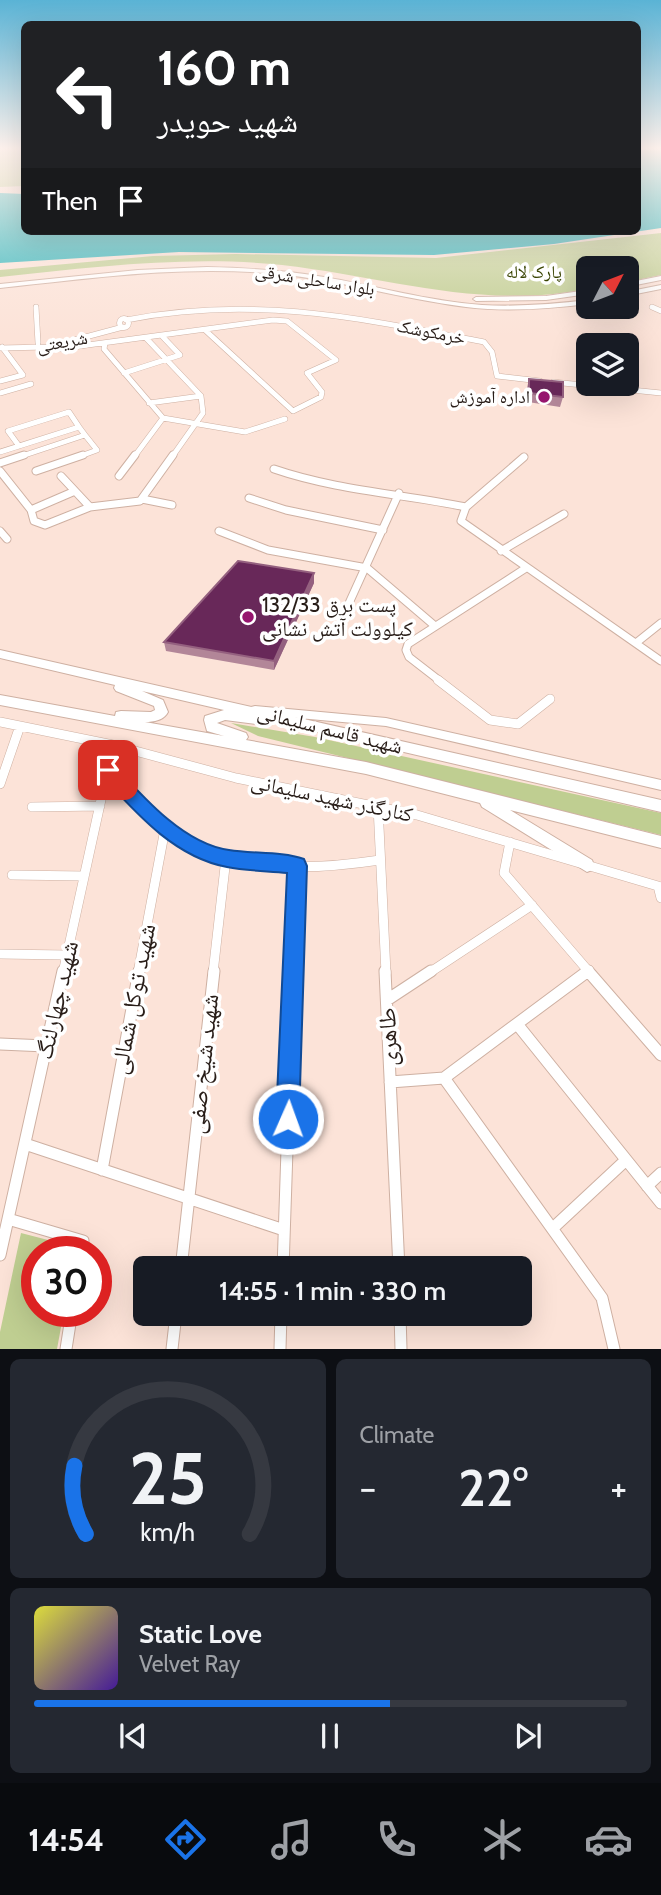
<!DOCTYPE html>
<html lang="en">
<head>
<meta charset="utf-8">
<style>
  :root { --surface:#171b24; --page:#242831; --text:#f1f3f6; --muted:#9ea1a6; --line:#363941; --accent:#1a73e8 }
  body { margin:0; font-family:Cabin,"Noto Naskh Arabic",sans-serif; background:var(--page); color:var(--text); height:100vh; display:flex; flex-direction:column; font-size:26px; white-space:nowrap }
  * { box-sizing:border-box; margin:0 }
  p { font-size:23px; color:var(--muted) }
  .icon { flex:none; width:38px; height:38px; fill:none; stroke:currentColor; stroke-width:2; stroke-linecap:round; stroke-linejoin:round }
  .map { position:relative; height:1349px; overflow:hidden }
  .sheet { display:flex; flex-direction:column; gap:10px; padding:10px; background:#0d0f14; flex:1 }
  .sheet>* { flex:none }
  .hud { position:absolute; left:21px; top:21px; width:620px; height:214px; border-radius:10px; box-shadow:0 7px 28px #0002; background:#202124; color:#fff; overflow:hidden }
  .needle { width:46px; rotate:48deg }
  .controls { position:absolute; left:576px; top:256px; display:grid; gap:14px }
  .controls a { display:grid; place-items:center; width:63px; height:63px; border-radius:10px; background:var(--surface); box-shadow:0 7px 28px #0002; font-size:35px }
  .speed { position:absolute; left:21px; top:1236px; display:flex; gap:14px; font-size:35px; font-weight:700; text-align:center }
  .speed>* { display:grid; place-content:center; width:91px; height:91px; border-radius:50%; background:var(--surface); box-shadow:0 7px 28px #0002; line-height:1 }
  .speed .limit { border:10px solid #d22; background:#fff; color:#111 }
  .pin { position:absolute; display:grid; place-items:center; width:60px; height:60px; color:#fff; margin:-30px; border-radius:14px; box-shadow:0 4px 10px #0006 }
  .me { position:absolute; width:77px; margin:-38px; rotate:2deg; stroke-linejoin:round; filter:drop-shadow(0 0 5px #0008) }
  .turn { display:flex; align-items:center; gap:24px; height:147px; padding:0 21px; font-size:32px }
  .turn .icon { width:91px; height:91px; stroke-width:2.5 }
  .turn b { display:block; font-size:49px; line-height:60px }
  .then { display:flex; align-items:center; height:66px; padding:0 21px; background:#0003; gap:14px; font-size:26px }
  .big { font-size:52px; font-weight:600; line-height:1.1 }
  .sheet .tile { flex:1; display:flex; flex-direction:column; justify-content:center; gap:10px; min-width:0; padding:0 24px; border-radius:10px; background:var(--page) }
  .sheet .dial { align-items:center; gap:0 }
  .dial svg { height:182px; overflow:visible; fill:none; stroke:var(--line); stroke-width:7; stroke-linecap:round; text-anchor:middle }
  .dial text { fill:var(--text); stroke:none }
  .song { display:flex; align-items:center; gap:21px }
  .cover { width:84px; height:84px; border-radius:10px; background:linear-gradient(135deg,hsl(60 70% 55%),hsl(260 70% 35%)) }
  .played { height:7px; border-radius:4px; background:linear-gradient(90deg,var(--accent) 60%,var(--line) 60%) }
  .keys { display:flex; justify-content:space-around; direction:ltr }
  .heat { display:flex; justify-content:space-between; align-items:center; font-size:38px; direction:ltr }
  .sheet .tiles { flex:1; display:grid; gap:10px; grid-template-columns:1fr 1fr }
  .tile:last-child { grid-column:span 2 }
  .trip { position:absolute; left:133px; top:1256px; width:399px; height:70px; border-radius:10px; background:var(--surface); box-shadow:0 7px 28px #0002; font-weight:600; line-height:70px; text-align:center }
  .tab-bar { display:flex; height:112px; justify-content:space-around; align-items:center; background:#090b0e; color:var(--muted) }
  .tab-bar .icon { width:49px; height:49px }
  .tab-bar .on { color:var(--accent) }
  .tab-bar b { font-size:32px; color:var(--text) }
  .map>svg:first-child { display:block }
</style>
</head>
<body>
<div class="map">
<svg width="661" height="1349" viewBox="0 0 661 1349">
  <rect width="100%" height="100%" fill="#fce3d8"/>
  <path fill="#bfce91" d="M0,148H24V186L0,187Z
    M661,233V275L627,282L626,268H588V289C480,310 387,277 282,265C189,255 93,267 0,277V270L153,256L236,254L436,258Z
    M231,723L315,737L661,813V835L258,736Z
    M21,1233L75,1247V1251H37V1311H64L57,1349H0V1332Z"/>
  <path fill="#25b2b9" d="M661,148V228L554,244L434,255L179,252L0,263V193L24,194V231H637V149Z"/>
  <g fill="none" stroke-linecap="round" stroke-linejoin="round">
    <g stroke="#ceb0a2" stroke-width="6">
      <path id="minor-far3" d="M36,307L38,343
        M652,307L661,311
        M119.5 323a4.5 4.5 0 1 1 9 0a4.5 4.5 0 1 1-9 0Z
        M126,320C253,295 359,318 484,342L492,352L497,376L540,381
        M146,338L201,396L203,413L172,457
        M105,343L104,349L163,418L134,457
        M48,347L58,349L273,320L287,321L336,360L307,373L322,392L321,397L293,411L205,330
        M0,348L48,347L123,327
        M124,373L180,355L162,336
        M0,381L23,375L2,347
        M553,382L661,393
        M0,393L31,384
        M149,403L201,396
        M163,418L245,432L285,419
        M19,446L8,431L69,412L79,427
        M0,452L79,427L85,435L19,457
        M78,457L97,450L85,435"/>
    </g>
    <g stroke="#ceb0a2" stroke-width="9">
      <path id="minor-far2" d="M524,457L466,507L461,521L661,661
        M0,463L24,455
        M274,469C335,490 402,494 466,507
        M0,471L31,510
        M36,471L83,455
        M61,476L75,491
        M119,476L135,455
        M75,491L90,507L45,525L34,521L31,510Z
        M249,498L286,510L383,530
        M142,499L172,505
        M90,507L140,501L173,455
        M0,531L7,539
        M219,531L268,550L367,568L435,626
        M501,551L564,514
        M345,612L399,493
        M636,643L661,623
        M440,681L409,657L406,650L408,644L526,568"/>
    </g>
    <g stroke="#ceb0a2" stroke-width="10">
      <path id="minor-far1" d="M438,680L490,720L518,724L550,699
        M0,722L113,745L236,778L417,815L661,887
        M108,770C181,867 266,877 380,860
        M0,784L20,726
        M378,806L386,973
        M32,807L100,806
        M510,842L504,873L590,973
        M12,875L84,876
        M658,886L661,898
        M0,954L66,955
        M63,973L113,745
        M138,973L165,829
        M213,973L226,858
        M293,973L297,865
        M429,973L532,905
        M585,973L589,970"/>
    </g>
    <g stroke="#ceb0a2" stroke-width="13">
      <path id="minor" d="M385,971L399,1269
        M588,971L661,1055
        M387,1000L431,971
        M517,1024L661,1203
        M0,1044L46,1046
        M444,1078L602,1298L614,1349
        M390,1082L444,1078L588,971
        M25,1144L284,1230
        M102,1170L139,971
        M647,1186L661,1173
        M8,1219L83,1241L82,1251
        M553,1228L626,1160
        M0,1255L63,971
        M181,1269L214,971
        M283,1269L293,971
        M400,1314L401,1349
        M66,1349L72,1311
        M172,1349L176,1314
        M280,1349L281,1314"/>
    </g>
    <g stroke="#ceb0a2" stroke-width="2">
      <path id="major" d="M207,267C247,268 285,270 324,277C377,286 428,301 482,305C517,307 553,304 588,300V304C547,309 506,312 466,307C402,299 340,280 277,274C184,265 92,278 0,288V284L138,270Z
        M661,276V280L626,287V283Z
        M661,285V289L626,296V292Z
        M588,290V294L546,300L476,301L473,299L476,297L546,296Z
        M255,706L386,718L661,780V790L386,726L255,714L251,713L250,710L251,707Z"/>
    </g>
    <g stroke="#ceb0a2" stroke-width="2">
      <path id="highway" d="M0,650L661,800V812L271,721L265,725L225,720L217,723L246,733L248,737L246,740L366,762L661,836V848L510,810L592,860L594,865L592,870L587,872L482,807L480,803L366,774L0,705V695L115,716L116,712L121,711L151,712L155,710L154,706L116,691L114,688L115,685L0,658ZM142,691L224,710L205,716L204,720L207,731L224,736L145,722C154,722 164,720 168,712L163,700Z"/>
    </g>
    <use href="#minor-far3" stroke="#fff" stroke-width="5"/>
    <use href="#minor-far2" stroke="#fff" stroke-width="7"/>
    <use href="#minor-far1" stroke="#fff" stroke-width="9"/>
    <use href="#minor" stroke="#fff" stroke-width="11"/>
    <use href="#major" fill="#fff" fill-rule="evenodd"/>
    <use href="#highway" fill="#fff" fill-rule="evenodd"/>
  </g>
  <path fill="#b28698" d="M529,379L563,397L560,407L528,402L527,388Z
    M314,573V583L274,670L166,651L164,642Z"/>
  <path fill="#94607f" d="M314,573V583L274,670V661Z"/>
  <path fill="#682859" stroke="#94607f" stroke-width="2" d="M529,379L563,382V397L529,393Z
    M238,561L314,573L274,661L164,642Z"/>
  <linearGradient id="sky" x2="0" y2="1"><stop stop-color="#5ab3d5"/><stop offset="0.44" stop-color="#fef2ed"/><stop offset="1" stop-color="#fef2ed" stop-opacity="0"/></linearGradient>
  <rect width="661" height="337" fill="url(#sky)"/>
  <path fill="#1a73e8" stroke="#114b97" stroke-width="2" d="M108,763L114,765C143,797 184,844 229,850C253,854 281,851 304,859L307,866L299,1119L296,1127L288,1131L280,1127L276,1119L287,873C268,871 247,871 227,867C174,857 136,813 101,775L99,770Z"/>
  <g fill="#96156e" stroke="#fff" stroke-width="2.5">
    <circle cx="544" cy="397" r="7"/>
    <circle cx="248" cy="617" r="7"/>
  </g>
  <g text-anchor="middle" stroke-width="7" stroke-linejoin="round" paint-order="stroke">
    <g font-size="18" fill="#3a4503" stroke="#fff">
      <text x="534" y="278">پارک لاله</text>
    </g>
    <g font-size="18" fill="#281d18" stroke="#fff">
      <text transform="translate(315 280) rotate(9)" y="6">بلوار ساحلی شرقی</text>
      <text transform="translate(431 332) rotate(11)" y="6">خرمکوشک</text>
      <text transform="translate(62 342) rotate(-10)" y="6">شریعتی</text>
    </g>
    <g font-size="18" fill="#281d18" stroke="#fff" text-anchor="end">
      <text x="530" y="403">اداره آموزش</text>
    </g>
    <g font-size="21" fill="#281d18" stroke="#fff" text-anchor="start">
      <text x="262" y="612">پست برق 132/33<tspan x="262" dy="24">کیلوولت آتش نشانی</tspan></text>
    </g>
    <g font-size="21" fill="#281d18" stroke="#fff">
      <text transform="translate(330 729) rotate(14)" y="7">شهید قاسم سلیمانی</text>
      <text transform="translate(332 798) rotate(12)" y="7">کنارگذر شهید سلیمانی</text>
    </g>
    <g font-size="24" fill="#281d18" stroke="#fff">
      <text transform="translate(133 999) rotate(-79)" y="8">شهید توکل شمالی</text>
      <text transform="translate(57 1000) rotate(-77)" y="8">شهید چهارلنگ</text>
      <text transform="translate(388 1037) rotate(-92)" y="8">طاهری</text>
      <text transform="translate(203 1064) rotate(-84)" y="8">شهید شیخ صفی</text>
    </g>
  </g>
</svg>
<div class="controls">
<a><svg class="needle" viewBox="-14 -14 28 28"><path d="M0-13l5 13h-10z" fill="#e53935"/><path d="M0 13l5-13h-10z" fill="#9ea1a6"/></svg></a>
<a><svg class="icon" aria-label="layers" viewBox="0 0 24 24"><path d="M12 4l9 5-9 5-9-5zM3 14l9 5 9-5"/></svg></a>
</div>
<div class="speed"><div class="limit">30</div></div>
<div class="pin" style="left:108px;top:770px;background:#d93025"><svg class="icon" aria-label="arrive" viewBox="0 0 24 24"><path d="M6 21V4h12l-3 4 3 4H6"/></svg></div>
<svg class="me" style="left:288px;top:1119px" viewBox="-20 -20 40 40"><circle r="17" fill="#1a73e8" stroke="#fff" stroke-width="3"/><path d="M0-11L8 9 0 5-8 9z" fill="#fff"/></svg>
<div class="trip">14:55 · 1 min · 330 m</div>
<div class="hud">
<div class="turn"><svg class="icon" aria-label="left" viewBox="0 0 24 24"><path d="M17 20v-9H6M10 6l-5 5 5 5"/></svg><div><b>160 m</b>شهید حویدر</div></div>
<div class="then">Then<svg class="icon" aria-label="arrive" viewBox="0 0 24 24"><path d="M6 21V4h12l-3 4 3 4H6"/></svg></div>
</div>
</div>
<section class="sheet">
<div class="tiles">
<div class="tile dial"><svg viewBox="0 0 100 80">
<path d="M14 69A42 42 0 1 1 86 69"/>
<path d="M14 69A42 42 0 0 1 9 39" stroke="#1a73e8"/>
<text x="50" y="56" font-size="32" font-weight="700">25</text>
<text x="50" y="72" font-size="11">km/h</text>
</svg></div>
<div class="tile"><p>Climate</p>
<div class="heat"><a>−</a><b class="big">22°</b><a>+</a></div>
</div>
<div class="tile">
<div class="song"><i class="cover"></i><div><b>Static Love</b><p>Velvet Ray</p></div></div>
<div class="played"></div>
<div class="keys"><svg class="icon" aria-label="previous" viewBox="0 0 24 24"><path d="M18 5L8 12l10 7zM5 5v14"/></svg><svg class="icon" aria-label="pause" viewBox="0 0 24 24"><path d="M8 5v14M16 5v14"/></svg><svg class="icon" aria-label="next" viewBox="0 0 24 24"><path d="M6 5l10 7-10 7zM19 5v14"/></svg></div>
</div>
</div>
</section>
<nav class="tab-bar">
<b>14:54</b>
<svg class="icon on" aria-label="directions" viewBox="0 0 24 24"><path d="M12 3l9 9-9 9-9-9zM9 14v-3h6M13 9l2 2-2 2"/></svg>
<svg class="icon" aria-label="music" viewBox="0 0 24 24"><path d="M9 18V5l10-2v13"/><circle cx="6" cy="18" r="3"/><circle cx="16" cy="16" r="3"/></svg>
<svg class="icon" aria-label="phone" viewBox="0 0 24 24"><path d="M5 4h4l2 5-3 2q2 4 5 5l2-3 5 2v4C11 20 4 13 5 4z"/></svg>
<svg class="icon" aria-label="climate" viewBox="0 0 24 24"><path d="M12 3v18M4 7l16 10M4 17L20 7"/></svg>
<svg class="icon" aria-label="car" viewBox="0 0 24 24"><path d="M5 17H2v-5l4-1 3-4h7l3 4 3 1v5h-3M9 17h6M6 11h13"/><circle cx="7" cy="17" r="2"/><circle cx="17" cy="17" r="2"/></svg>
</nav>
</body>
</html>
